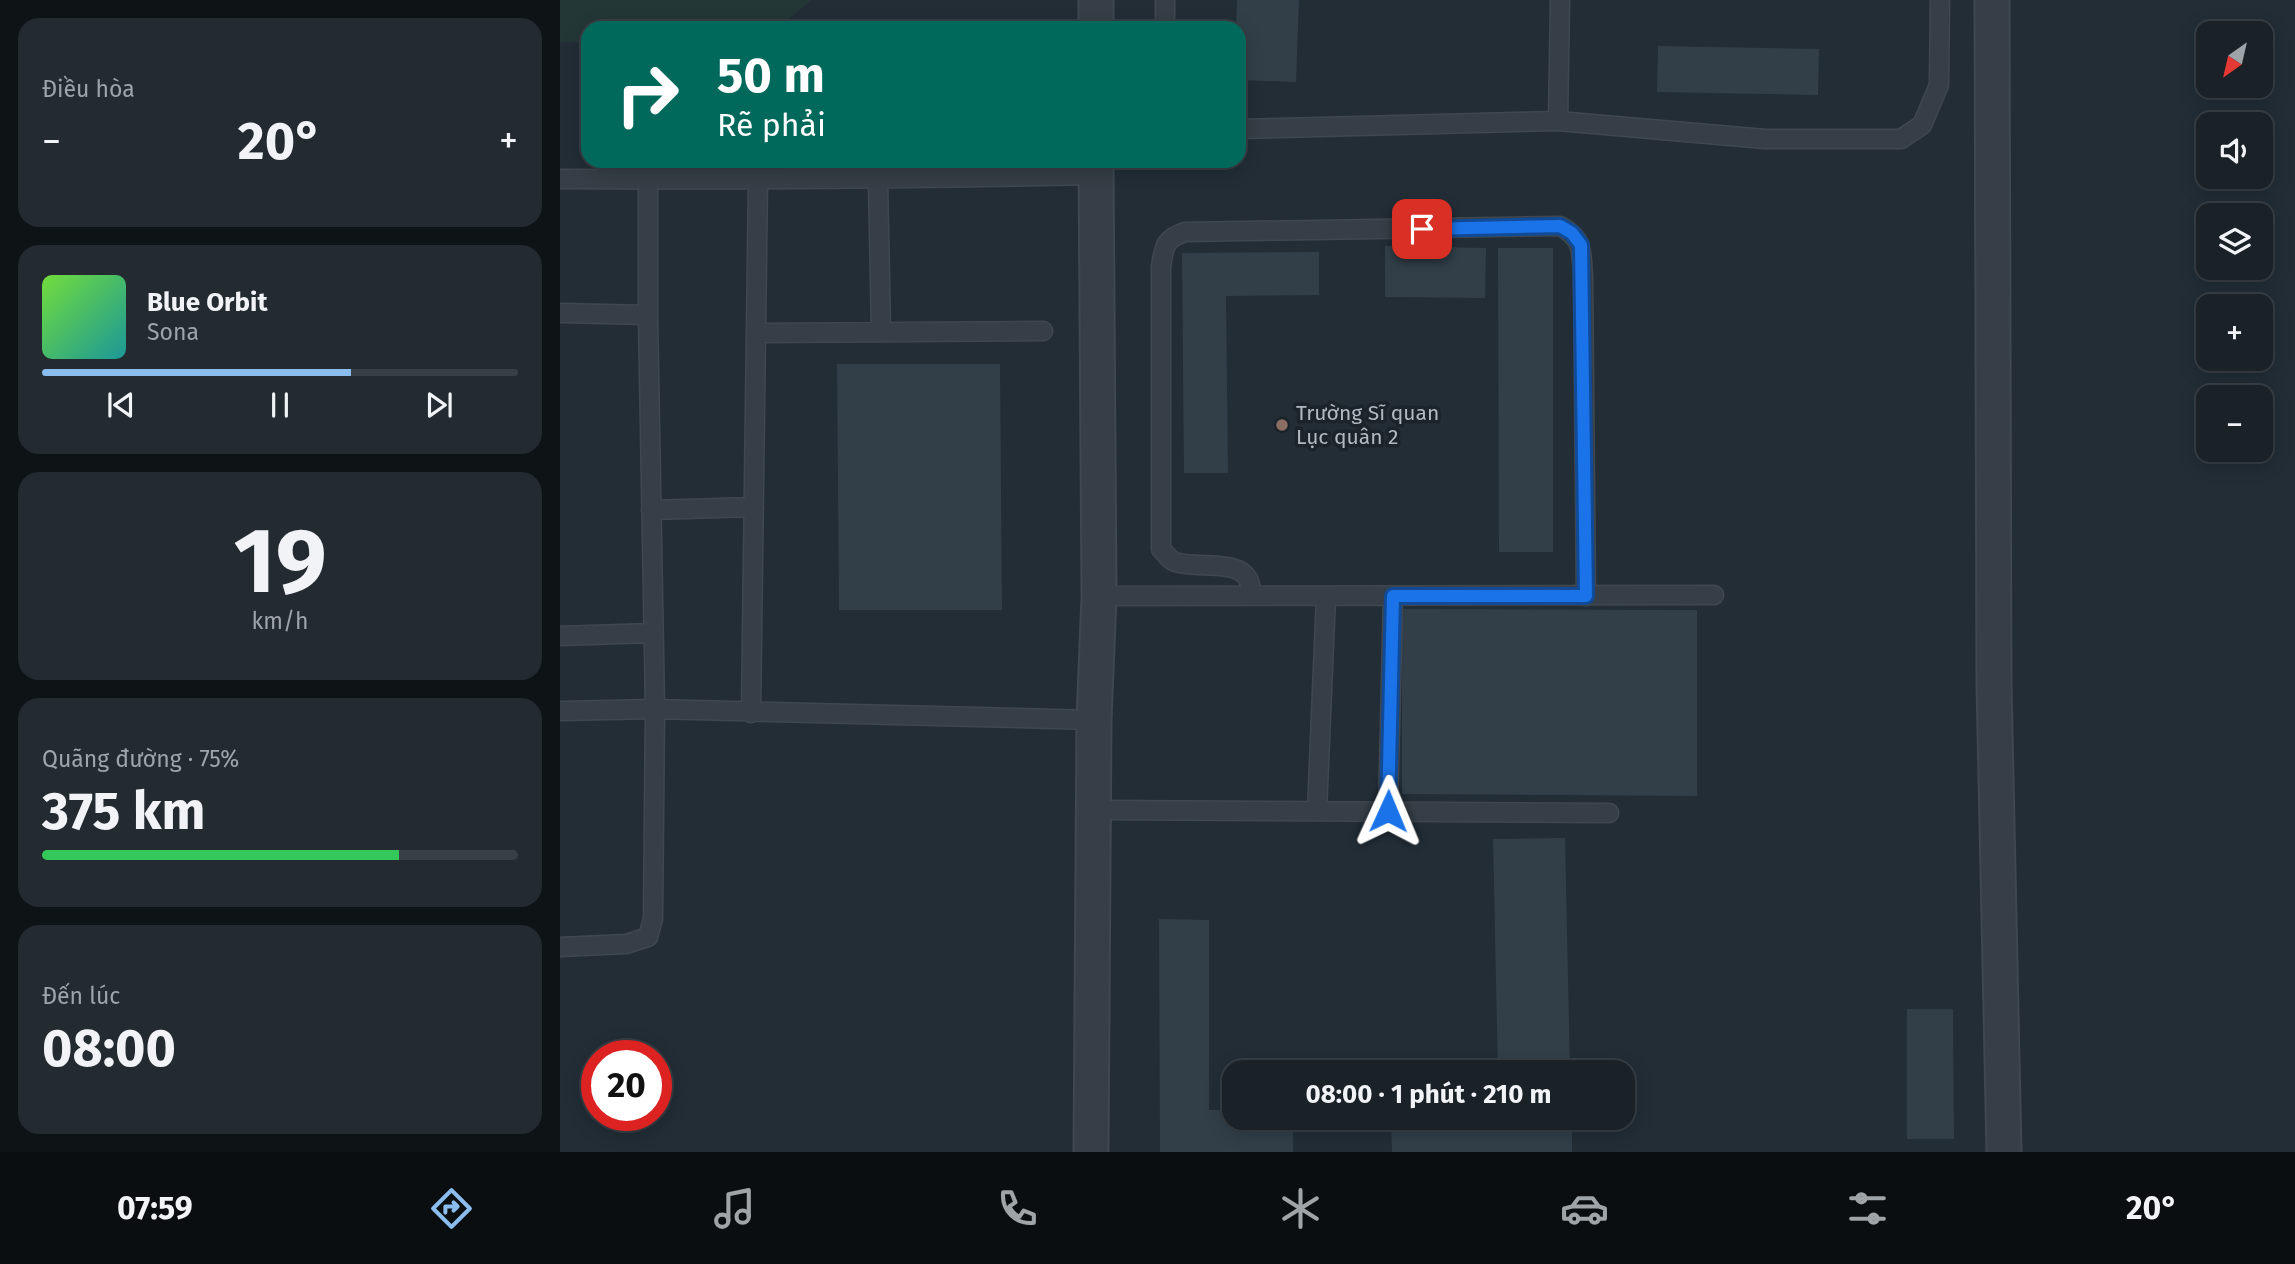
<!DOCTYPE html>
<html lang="vi">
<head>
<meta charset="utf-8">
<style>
  :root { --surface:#1a2228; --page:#232a30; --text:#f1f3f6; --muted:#9fa4a8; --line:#383f45; --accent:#8abcee }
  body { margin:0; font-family:"Fira Sans",sans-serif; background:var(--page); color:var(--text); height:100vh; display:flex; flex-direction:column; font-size:26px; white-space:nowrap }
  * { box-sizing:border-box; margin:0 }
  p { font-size:23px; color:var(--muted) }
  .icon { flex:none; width:38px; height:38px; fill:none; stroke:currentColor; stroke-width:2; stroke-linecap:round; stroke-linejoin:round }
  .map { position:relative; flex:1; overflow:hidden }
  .panel { display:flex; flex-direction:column; gap:18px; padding:18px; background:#0e1316; width:560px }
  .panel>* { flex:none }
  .hud { position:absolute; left:21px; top:21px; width:665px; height:147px; border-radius:21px; box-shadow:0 4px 18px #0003,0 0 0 2px var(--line); background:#00695c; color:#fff; overflow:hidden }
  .needle { width:46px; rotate:214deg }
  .fabs { position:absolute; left:1636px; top:21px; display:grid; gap:14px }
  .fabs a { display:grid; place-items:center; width:77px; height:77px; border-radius:14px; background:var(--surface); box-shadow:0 4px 18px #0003,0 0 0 2px var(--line); font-size:35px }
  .speed { position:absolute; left:21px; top:1040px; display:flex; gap:14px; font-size:35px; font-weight:700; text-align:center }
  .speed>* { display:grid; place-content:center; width:91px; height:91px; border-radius:50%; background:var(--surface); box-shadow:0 4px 18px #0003,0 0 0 2px var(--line); line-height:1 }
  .speed .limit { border:10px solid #d22; background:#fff; color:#111 }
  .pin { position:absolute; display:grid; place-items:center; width:60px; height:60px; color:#fff; margin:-30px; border-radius:14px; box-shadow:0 4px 10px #0006 }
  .me { position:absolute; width:77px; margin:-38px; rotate:1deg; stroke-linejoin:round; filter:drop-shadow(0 0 5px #0008) }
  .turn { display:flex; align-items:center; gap:24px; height:147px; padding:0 21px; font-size:32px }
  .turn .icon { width:91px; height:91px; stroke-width:2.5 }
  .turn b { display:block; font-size:49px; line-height:60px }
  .big { font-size:52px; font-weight:700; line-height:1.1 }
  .panel .widget { flex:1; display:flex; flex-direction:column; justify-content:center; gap:10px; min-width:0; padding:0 24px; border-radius:21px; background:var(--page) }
  .panel .dial { align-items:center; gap:0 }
  .dial b { font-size:91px; line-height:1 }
  .song { display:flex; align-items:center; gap:21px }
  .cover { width:84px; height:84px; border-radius:10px; background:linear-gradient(135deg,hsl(100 70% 55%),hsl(180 70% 35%)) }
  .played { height:7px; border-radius:4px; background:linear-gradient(90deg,var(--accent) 65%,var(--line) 65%) }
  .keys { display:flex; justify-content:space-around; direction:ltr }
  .heat { display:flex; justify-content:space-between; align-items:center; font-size:38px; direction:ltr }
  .charge { height:10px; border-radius:5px; background:linear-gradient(90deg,#34c759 75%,var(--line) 0) }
  .trip { position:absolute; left:662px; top:1060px; width:413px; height:70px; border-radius:21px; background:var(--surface); box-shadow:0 4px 18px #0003,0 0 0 2px var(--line); font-weight:700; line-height:70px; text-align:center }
  .tab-bar { display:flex; height:112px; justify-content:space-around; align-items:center; background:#0a0e10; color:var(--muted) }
  .tab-bar .icon { width:49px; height:49px }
  .tab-bar .on { color:var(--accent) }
  .tab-bar b { font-size:32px; color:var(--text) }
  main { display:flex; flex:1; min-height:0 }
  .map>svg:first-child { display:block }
</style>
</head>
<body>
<main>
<section class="panel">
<div class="widget"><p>Điều hòa</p>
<div class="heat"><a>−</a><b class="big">20°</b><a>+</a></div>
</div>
<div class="widget">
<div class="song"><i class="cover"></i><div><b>Blue Orbit</b><p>Sona</p></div></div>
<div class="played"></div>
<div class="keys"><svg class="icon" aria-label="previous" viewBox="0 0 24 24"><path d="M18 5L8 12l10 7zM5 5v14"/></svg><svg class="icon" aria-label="pause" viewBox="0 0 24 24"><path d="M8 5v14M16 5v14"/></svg><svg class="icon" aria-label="next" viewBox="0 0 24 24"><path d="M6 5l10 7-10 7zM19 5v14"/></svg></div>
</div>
<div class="widget dial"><b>19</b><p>km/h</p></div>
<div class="widget"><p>Quãng đường · 75%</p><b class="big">375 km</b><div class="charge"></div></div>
<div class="widget"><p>Đến lúc</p><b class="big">08:00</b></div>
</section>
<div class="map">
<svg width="1735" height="1152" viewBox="0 0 1735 1152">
  <rect width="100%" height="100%" fill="#222d36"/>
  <path fill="#243737" d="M0,0H251L227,21L211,28H28V42H0Z"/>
  <path fill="#323f49" d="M677,0H739L736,82L679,80V28H676Z
    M1098,46L1259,49L1258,95L1097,92Z
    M825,246L926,248L925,298L825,297Z
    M938,248H993V552H939Z
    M759,252V295L666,296L668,473H624L622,253Z
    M277,364H440L442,610H279Z
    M842,609L1137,610V796L842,794Z
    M1005,838L1010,1073H938L933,839Z
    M599,919L649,920V1110H674V1118H733V1152H600Z
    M1347,1009H1393L1394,1139H1347Z
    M831,1118H1012V1152H832Z"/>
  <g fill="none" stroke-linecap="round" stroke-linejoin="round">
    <g stroke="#3f4850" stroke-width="21">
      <path id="service" d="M605,0V28
        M998,121L1000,0
        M679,129L998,121L1205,139H1341L1362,125L1379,85L1380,0
        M0,179C179,180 357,179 536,175
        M318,180L321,332
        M0,313L88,315V179
        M196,333L483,331
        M91,510L194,507
        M539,596L1154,595
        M692,596C691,591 691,584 688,579C677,558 633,570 613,561C608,558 605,553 601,549V267C604,247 604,239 625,232L1000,226C1024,239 1021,251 1023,276L1026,596
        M0,636L93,633
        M0,711L95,709L534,720
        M191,713L198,178
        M534,810L1049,813
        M757,811L766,596
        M828,811L833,596
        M0,947L66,944L88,937L93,919L95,709L88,315"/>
    </g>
    <g stroke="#3f4850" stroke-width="37">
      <path id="minor" d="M1432,0L1434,684L1444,1152
        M536,28V0
        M531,1152L534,720L539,596L536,161"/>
    </g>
    <use href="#service" stroke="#363f47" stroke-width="18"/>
    <use href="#minor" stroke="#363f47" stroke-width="33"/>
  </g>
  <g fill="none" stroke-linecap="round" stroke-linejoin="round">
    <g stroke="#114b97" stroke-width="18">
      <path id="route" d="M828,811L833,596H1026L1021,245L1012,233L1000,226L862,229"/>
    </g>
    <use href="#route" stroke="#1a73e8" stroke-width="12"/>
  </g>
  <circle fill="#8d6e63" stroke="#1b242b" stroke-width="2.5" cx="722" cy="425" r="7"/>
  <g text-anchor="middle" stroke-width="7" stroke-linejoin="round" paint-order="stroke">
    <g font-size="21" fill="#b0bac3" stroke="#1b242b" text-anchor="start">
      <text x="736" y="420">Trường Sĩ quan<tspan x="736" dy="24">Lục quân 2</tspan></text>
    </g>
  </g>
</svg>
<div class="fabs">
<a><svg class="needle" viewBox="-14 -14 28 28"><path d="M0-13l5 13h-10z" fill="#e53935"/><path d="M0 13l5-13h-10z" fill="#9fa4a8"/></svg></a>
<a><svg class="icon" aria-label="sound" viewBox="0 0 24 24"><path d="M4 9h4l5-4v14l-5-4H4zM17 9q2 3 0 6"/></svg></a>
<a><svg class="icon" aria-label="layers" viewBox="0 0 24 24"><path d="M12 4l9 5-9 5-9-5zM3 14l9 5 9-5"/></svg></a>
<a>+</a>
<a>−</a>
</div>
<div class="speed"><div class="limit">20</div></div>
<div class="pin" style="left:862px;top:229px;background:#d93025"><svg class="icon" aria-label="arrive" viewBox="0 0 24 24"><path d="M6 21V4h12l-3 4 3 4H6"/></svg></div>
<svg class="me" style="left:828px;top:811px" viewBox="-20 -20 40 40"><path d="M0-17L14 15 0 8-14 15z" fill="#1a73e8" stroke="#fff" stroke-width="4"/></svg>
<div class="trip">08:00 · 1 phút · 210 m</div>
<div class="hud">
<div class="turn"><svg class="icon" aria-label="right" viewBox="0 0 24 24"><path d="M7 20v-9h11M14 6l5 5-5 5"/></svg><div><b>50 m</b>Rẽ phải</div></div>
</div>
</div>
</main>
<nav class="tab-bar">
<b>07:59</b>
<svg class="icon on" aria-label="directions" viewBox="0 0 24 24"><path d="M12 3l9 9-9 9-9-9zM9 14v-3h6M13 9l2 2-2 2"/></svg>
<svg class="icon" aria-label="music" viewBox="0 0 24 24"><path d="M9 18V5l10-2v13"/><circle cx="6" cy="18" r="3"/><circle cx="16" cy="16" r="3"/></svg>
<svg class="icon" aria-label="phone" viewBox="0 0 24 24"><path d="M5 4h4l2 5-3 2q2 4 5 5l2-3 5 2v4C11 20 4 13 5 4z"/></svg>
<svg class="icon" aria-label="climate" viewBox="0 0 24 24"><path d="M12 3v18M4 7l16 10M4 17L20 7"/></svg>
<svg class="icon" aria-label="car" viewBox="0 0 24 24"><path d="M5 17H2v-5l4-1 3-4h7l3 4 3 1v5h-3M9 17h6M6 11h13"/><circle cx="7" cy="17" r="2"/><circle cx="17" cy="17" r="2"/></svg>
<svg class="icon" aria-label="filters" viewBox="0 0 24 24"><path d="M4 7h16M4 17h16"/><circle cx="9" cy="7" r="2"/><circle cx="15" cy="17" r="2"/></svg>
<b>20°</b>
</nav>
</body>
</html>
